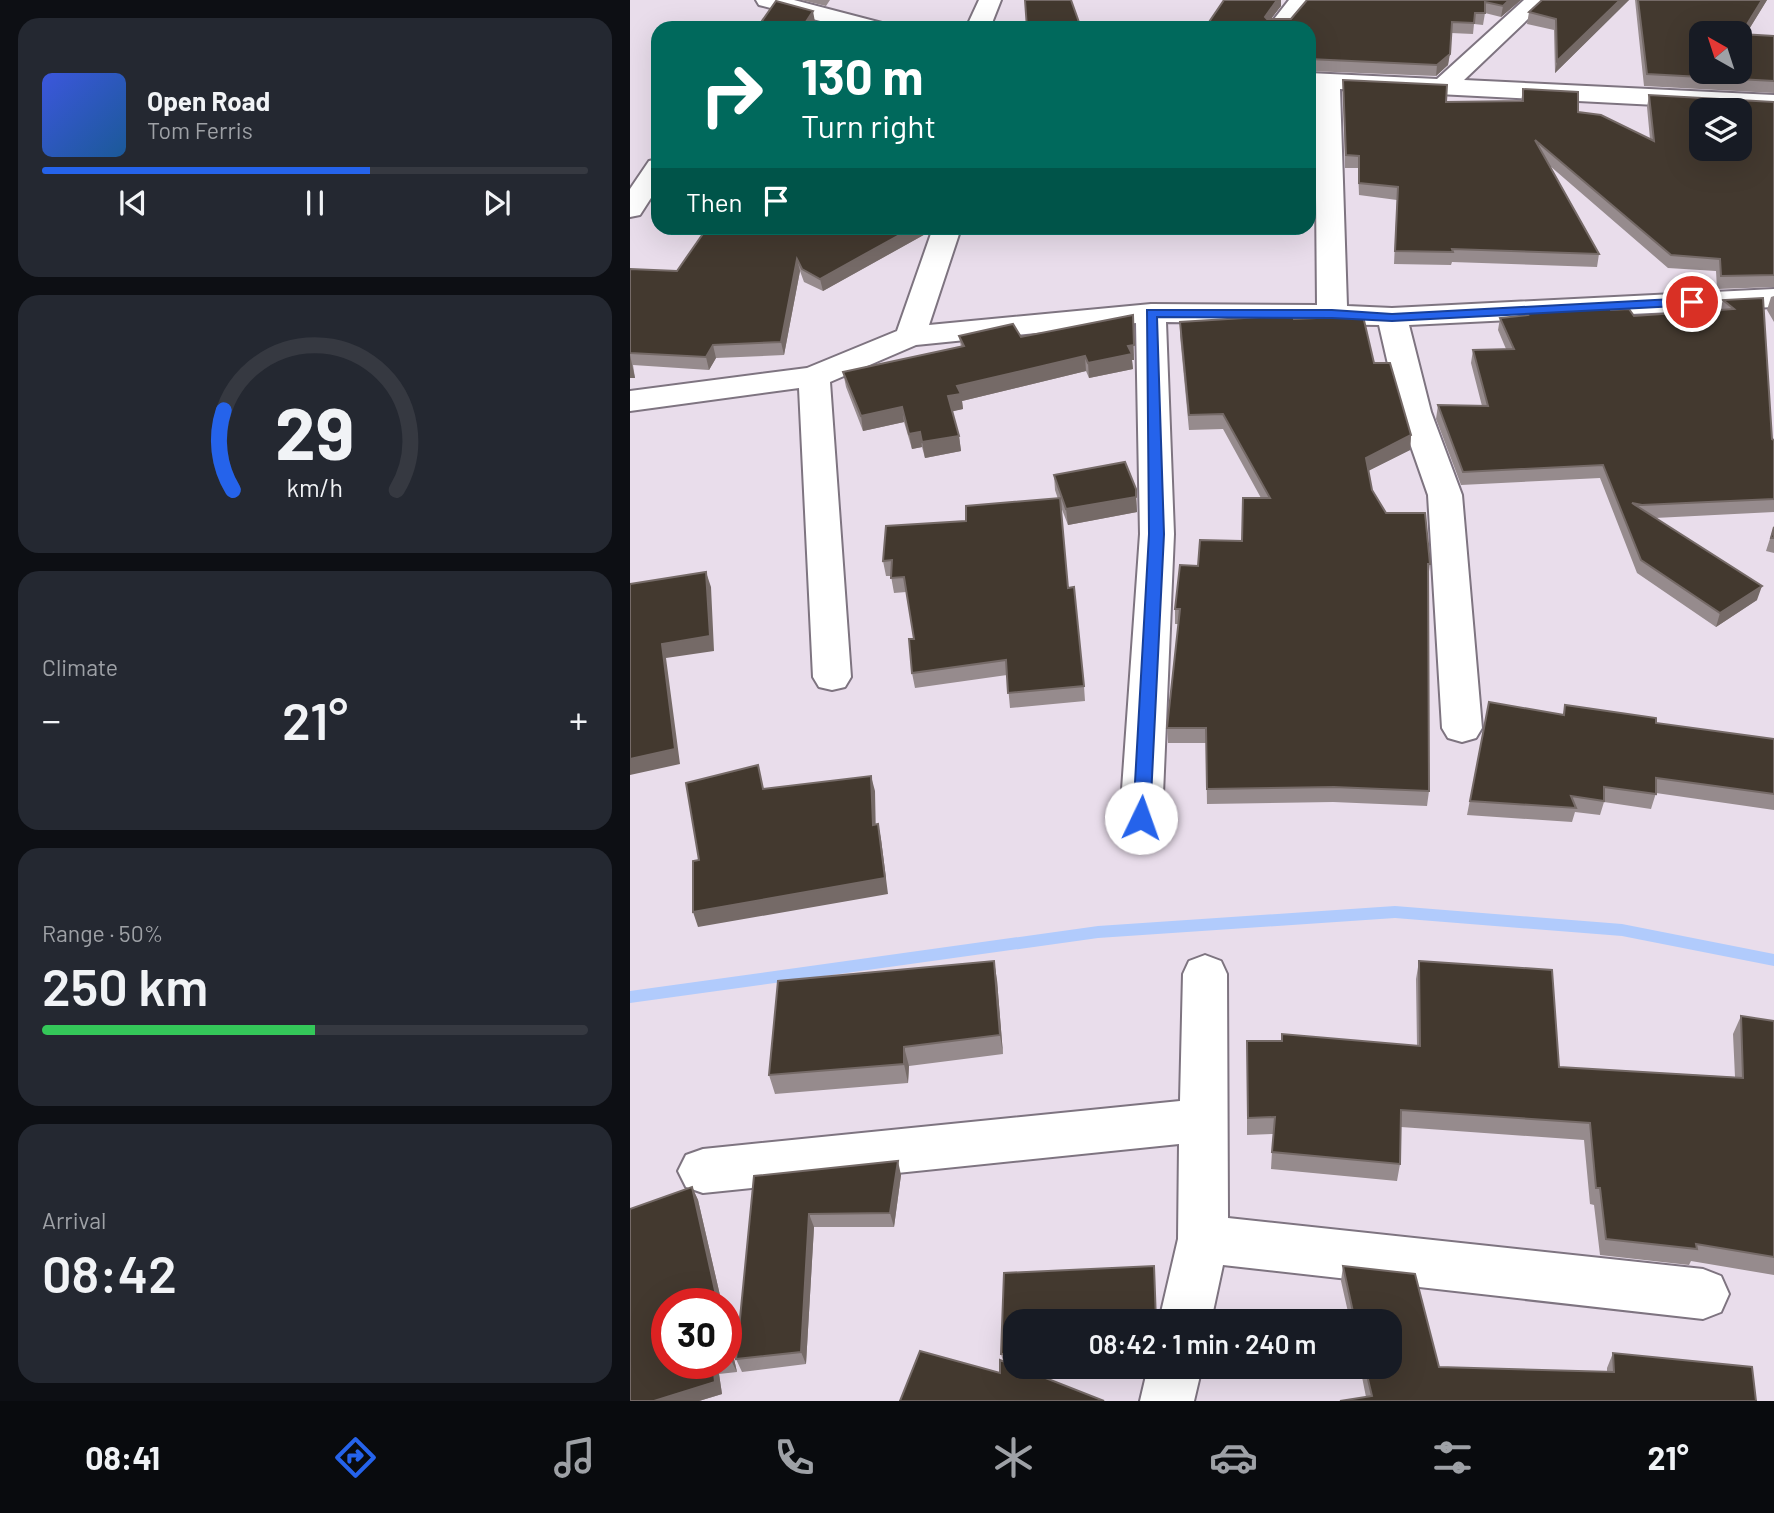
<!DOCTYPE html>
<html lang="en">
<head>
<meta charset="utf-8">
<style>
  :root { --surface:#171b24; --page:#242831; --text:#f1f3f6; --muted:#9ea1a6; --line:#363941; --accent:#2563eb }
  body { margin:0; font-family:Barlow,sans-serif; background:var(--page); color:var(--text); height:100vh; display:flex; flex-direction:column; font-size:26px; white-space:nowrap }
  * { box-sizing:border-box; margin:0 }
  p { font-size:23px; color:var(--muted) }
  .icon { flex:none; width:38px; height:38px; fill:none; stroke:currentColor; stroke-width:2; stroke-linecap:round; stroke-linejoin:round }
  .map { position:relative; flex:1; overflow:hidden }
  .side { display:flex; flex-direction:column; gap:18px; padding:18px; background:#0d0f14; width:630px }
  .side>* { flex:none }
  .hud { position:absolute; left:21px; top:21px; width:665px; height:214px; border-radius:21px; box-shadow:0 7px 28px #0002; background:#00695c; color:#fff; overflow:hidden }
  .needle { width:46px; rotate:321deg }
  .buttons { position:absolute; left:1059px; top:21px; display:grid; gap:14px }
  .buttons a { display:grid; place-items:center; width:63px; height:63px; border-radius:14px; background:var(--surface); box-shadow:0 7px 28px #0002; font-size:35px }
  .speed { position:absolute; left:21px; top:1288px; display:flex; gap:14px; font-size:35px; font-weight:700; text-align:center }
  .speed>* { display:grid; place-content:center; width:91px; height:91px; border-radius:50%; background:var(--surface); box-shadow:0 7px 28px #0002; line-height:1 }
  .speed .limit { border:10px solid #d22; background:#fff; color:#111 }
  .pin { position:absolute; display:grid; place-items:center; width:60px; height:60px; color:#fff; margin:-30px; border:4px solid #fff; border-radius:50%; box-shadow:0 2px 7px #0007 }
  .me { position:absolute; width:77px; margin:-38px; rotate:3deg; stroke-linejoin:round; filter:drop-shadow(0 0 5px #0008) }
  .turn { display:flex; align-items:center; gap:24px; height:147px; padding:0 35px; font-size:32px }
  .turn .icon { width:91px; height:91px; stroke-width:2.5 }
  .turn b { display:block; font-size:49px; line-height:60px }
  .then { display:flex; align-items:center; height:66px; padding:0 35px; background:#0003; gap:14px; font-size:26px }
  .big { font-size:52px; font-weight:600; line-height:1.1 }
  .side .card { flex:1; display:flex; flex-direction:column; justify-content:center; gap:10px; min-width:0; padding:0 24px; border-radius:21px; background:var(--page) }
  .side .dial { align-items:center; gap:0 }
  .dial svg { height:182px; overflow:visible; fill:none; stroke:var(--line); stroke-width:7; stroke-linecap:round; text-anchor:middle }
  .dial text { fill:var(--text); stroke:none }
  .song { display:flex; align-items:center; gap:21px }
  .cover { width:84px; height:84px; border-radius:10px; background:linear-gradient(135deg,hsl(230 70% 55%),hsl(210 70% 35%)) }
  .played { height:7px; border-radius:4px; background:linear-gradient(90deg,var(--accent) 60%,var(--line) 60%) }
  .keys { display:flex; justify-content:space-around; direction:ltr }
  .heat { display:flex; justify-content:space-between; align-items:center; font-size:38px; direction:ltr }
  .charge { height:10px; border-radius:5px; background:linear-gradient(90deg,#34c759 50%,var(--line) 0) }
  .trip { position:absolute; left:373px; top:1309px; width:399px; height:70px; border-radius:21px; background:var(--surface); box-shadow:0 7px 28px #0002; font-weight:600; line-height:70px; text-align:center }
  .dock { display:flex; height:112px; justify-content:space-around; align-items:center; background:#090b0e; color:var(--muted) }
  .dock .icon { width:49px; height:49px }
  .dock .current { color:var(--accent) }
  .dock b { font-size:32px; color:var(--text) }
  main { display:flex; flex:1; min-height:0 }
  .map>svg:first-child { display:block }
</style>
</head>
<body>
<main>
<section class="side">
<div class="card">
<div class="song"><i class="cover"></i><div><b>Open Road</b><p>Tom Ferris</p></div></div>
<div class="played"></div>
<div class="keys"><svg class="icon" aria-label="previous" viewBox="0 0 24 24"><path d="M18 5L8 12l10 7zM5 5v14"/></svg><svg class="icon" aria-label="pause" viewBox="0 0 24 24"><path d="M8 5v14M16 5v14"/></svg><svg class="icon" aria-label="next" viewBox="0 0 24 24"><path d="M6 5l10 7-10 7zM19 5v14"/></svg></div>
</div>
<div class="card dial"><svg viewBox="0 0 100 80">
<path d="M14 69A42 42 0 1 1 86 69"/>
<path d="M14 69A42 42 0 0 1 10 34" stroke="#2563eb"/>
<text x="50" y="56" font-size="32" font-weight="700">29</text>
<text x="50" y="72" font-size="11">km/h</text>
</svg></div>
<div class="card"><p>Climate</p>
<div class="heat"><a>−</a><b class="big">21°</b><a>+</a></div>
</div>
<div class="card"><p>Range · 50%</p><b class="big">250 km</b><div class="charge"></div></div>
<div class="card"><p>Arrival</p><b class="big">08:42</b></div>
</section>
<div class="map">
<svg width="1144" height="1401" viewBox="0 0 1144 1401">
  <rect width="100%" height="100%" fill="#e9ddeb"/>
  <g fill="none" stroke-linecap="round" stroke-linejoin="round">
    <path fill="#b1cbfc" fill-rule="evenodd" d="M765,906L992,924L1144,954V966L992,936L765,918L468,938L0,1003V991L468,926Z"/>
    <g stroke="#7e7480" stroke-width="4">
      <path id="minor" d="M126,0H164L252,23L256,28H217L129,5Z
        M349,0H371L360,28H336Z
        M659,0H682L661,28H637Z
        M894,0H918L834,80L1144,95V111L710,89L717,306L762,308L1144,289V307L779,325L801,412L832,495L852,728L846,738L832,742L818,738L812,728L798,495L769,412L749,325L536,322L544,534L532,818L526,829L511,834L496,829L490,818L510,534L506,323L286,345L200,382L221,677L215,687L202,690L189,687L183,677L169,388L0,411V391L177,368L267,331L303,228H331L299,325L521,304L687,305L685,88L679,87V73L807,79Z
        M28,159V187L10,215L0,217V189L19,161Z
        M575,955L591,961L597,974L598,1218L1073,1269L1091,1276L1099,1294L1091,1312L1073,1319L593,1265L581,1321H529L548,1239L549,1144L73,1193L56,1187L48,1171L56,1155L73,1149L550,1101L553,974L559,961Z
        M518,1367H572L564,1401H510Z"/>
    </g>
    <use href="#minor" fill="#fff" fill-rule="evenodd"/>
  </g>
  <path fill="#968b8d" d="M171,0H200L196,6Z
    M594,0H651V6L641,19H661L677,0H891L871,17L855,13L853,25L844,24L843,34L821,33L818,65L806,76L679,71V28H575Z
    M912,0H999L925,73L924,30L897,24L899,12Z
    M1005,0H1137L1116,34L1144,36V93L1014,86Z
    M679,76L684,154L683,166H679Z
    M713,80L816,102H891L893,89L948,112L1020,139L1017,107L1019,95L1144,102V287L1087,289L1086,271L1038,268L920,166L969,254L967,267L822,262L821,265L764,264L767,200L729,195L728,168H715L713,92Z
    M299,232L193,291L174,282L170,271L154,355L86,358L79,370L3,365L5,378H0V269L47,271Z
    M1144,296V322L1137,310L1141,297Z
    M1133,298L1142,439L1144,440V512L1025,518L1127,600L1086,627L1007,573L970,478L831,485L806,419L808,405L852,406L841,363L843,350L876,349L868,330L870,318L894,316L895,310H981L1004,316L1090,310L1093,300Z
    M664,319L744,363L781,435L780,450L738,471L742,490L756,513L800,564L798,579L799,791L797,806L703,802L577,804L576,743H538L537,728L549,624H545V609L568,566L612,541L631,498L593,429L559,430L550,336V322Z
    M329,336L391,337L504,360H502L503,369L459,378L456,371L332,401L333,409L322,411L329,436L331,451L295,458L292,447L282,449L274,422L233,431L216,387L213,372L331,347Z
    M424,475L506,489L507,512L438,525L431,507L438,588L454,686L455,701L380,708L377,675L285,688L282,673L284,639L276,592L264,593L261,576H256L253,561L336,521L428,499L425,490Z
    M1144,526V553L1136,551Z
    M859,702L933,715L935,705L1026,723L1144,739V810L1026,793L1021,809L974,802L970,815L945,812L942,822L837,815Z
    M789,961L929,1067L1105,1077L1103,1034L1111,1016L1144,1021V1275L1061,1261L1059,1265L970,1255L964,1205L960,1204L954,1140L771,1127L770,1164L767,1181L641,1169L643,1134L617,1135V1041L787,1046L786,979Z
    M367,980L373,1054L279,1066L278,1083L145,1094L139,1075Z
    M271,1175L264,1227H184L176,1364L112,1372L106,1359L124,1176Z
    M62,1187L68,1200L92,1304H37V1363H96V1324L107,1372L89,1374L92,1394L69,1401H0V1209Z
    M713,1266L809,1367L977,1372V1368L983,1353L1126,1401L736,1397L730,1367H760V1321H720L711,1281Z
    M385,1321V1367L370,1373L373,1361L371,1354Z"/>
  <path fill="#756a67" d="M647,0H651V6L634,28L635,17Z
    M879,0H891L871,17L873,6Z
    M990,0H999L925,73L927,61Z
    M1132,0H1137L1110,44L1111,34Z
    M183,11L185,22L182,28H172Z
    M820,54L818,65L806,76L807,65Z
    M282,228H301L299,232L193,291L190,279Z
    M167,259L170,271L154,355L151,342Z
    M503,315L504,360H502L503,369L459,378L458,363L498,346Z
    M83,345L86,358L79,370L76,357Z
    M0,355L5,378H0Z
    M455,356L456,371L332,401L333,409L320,412L318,396L327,386Z
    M272,407L274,422L233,431L231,416Z
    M290,432L292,447L282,449L279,434Z
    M781,435L780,450L734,473L736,458Z
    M329,436L331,451L295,458L292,442Z
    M506,497L507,512L438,525L436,509Z
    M76,572L81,587L84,651L36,658L50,764L0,775V759L32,644Z
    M1132,586L1127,600L1086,627L1090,613Z
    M241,776L245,791L246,840L243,825Z
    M248,824L251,839L258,894L68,927L63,912Z
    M364,961L367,980L373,1054L370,1035Z
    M274,1047L279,1066L278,1083L274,1064Z
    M268,1161L271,1175L264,1227L260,1213Z
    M62,1187L68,1200L92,1304H88Z
    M179,1214L184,1227L176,1364L171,1352Z
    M96,1324L107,1372L101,1360L96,1339Z
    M83,1363L89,1374L92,1394L69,1401H24Z"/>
  <path fill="#43392f" stroke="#756a67" stroke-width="2" fill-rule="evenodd" d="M395,0H441L451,28H397Z
    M594,0H647L635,17L637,19H661L677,0H879L873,6L855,2V13H845L844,23L822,22L820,54L807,65L679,59V28H575Z
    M912,0H990L927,61L926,19L899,12Z
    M1008,0H1132L1111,34L1144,36V81L1017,74ZM1071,33H1110V72H1071Z
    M146,1L183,11L172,28H127Z
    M679,76L683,78L684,154H679Z
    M713,80L817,85L816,102L893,101V89L948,92V112L971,115L1024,141L1019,95L1144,102V275L1091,276L1090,259L1041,255L905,140L969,254L822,249L823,252L765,251L768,187L729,183V156L716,155ZM1071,110H1110V149H1071Z
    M77,228H282L190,279L172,269L167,259L151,342L83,345L76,357L0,353V269L47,271Z
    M1133,298L1142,439L1144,440V499L1012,505L1002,503L1132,586L1090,613L1011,560L973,465L833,472L808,405L858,406L843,350L884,349L870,318L898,315L895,310L909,309L980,305L981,310L999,309L1004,316L1104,309L1093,300Z
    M503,315L504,345L498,346L502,354L458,363L455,356L327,386L331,394L318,396L329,436L292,442L290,432L279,434L272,407L231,416L213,372L334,346L329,336L383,324L391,337Z
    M663,315L664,319L733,316L744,363H760L781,435L736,458L742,490L756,513H795L800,564H798L799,791L704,787L577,789L576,728H537L550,609H545L550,565L568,566L570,540L612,541L613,498H640L593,414L559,415L550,322Z
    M495,462L506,489V497L436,509L424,475Z
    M430,498L438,588L444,587L454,686L378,693L376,660L282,673L279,639H284L274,577L261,578L262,560L253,561L256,526L336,521V506Z
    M1144,527V538H1141Z
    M76,572L80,636L32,644L45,749L0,759V584Z
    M859,702L934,715L935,705L1026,718V723L1144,739V794L1026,778V794L974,787V801L941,796L946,808L840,801Z
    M128,765L133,789L241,776L243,825L248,824L255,878L63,912V861L69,860L56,783Z
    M364,961L370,1035L274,1047V1064L139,1075L148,981Z
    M789,961L922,970L929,1067L1113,1078L1111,1016L1144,1021V1257L1066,1244L1067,1249L976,1239L970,1188H966L960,1123L771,1110L770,1164L642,1152L645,1117L618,1118L617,1041H652V1034L790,1046Z
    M268,1161L260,1213L179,1214L171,1352L106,1359L124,1176Z
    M62,1187L88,1304H37V1363H83L85,1382L24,1401H0V1209Z
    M524,1266L526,1321H385V1354H371L374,1273Z
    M713,1266L785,1274L809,1367L984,1372L983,1353L1122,1367L1126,1401H710L742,1396L735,1367H760V1321H725Z
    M96,1339L101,1360H96Z
    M290,1351L370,1373V1360L474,1401H270Z"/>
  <path fill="#2563eb" stroke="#184099" stroke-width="2" d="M1062,298L1068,302L1066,305L762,321L702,318L527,317L534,534L520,818L517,823H505L503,818L519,534L517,310H702L762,314Z"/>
</svg>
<div class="buttons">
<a><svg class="needle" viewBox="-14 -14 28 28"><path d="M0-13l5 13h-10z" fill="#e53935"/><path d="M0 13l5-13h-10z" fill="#9ea1a6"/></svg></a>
<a><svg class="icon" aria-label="layers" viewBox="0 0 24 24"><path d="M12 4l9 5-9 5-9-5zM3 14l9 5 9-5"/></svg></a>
</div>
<div class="speed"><div class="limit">30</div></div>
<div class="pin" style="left:1062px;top:302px;background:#d93025"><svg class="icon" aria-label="arrive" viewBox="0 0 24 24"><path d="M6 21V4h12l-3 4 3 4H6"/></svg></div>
<svg class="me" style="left:511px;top:818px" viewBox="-20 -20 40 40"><circle r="19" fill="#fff"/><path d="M0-13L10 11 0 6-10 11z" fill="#2563eb"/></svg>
<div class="trip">08:42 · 1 min · 240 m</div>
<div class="hud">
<div class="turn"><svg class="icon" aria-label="right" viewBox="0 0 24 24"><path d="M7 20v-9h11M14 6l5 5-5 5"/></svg><div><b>130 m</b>Turn right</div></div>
<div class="then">Then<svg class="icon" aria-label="arrive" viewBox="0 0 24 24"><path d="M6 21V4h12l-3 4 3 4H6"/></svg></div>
</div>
</div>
</main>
<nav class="dock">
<b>08:41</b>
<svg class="icon current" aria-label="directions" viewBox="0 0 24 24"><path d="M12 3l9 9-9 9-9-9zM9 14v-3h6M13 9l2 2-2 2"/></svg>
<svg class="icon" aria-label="music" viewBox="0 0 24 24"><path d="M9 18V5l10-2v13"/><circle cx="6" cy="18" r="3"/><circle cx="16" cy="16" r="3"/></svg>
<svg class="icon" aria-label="phone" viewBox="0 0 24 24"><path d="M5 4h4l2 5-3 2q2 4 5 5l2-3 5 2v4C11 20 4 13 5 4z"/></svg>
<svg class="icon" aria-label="climate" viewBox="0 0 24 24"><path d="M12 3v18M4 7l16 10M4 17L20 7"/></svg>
<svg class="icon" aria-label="car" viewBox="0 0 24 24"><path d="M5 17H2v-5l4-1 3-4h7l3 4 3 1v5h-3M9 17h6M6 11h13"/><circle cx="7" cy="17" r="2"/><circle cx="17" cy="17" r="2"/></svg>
<svg class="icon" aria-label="filters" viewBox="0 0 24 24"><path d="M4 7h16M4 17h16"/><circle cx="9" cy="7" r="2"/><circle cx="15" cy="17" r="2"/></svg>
<b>21°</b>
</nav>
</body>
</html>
